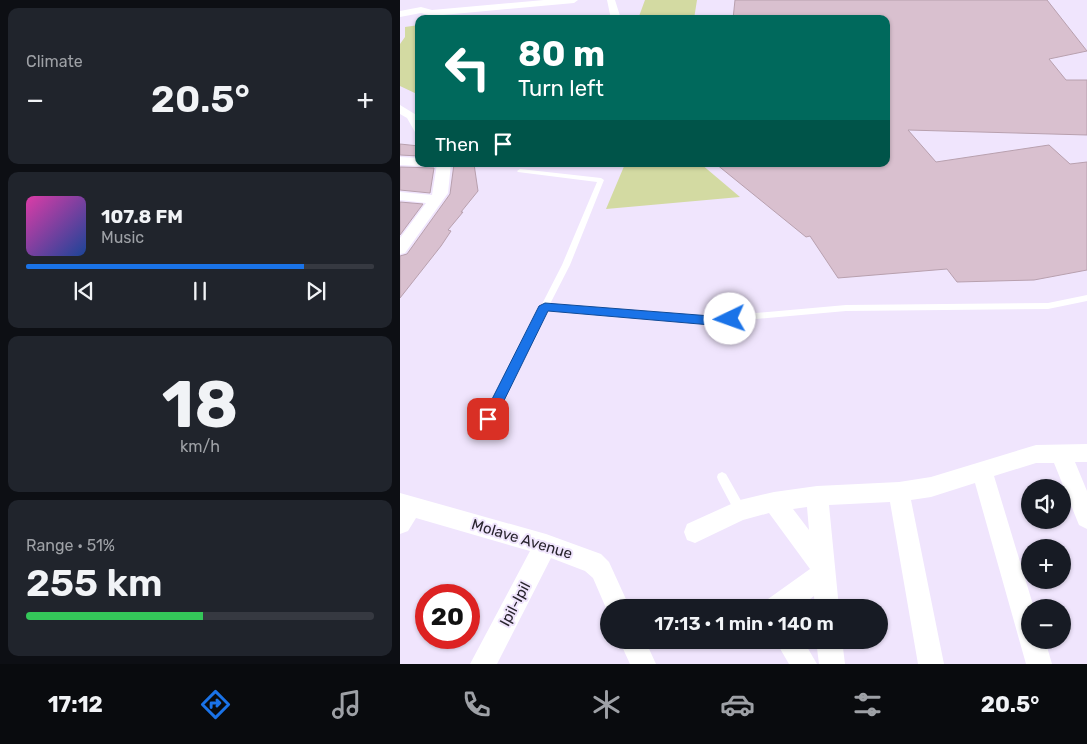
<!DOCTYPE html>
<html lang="en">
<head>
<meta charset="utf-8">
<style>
  :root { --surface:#171b24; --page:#20242c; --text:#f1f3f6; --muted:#9ea1a6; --line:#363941; --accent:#1a73e8 }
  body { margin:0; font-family:Rubik,sans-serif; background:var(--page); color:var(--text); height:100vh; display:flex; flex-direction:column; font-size:19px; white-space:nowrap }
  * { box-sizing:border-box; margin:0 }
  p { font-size:16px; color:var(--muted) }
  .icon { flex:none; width:28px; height:28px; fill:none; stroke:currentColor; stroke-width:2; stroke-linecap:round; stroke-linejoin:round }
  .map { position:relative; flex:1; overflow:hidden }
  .details { display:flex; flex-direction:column; gap:8px; padding:8px; background:#0d0f14; width:400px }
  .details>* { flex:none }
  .top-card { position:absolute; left:15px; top:15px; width:475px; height:152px; border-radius:10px; box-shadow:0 1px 4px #0004; background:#00695c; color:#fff; overflow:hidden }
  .tools { position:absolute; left:621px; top:479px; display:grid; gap:10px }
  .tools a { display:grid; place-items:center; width:50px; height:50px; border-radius:50%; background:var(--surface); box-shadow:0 1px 4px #0004; font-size:25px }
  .speed { position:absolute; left:15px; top:584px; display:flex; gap:10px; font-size:25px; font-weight:700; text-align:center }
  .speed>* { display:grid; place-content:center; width:65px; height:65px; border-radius:50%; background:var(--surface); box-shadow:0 1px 4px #0004; line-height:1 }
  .speed .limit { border:8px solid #d22; background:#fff; color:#111 }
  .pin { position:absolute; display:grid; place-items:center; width:42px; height:42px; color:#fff; margin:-21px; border-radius:10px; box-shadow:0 2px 8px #0006 }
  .me { position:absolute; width:55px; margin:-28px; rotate:267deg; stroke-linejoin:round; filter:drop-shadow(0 0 4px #0008) }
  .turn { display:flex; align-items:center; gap:18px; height:105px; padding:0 20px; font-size:22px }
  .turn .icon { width:65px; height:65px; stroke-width:2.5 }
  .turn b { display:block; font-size:35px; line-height:42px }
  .then { display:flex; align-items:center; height:48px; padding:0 20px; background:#0003; gap:10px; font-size:19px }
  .big { font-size:38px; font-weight:600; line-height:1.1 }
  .details .tile { flex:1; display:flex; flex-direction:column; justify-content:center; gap:8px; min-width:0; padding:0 18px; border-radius:10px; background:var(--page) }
  .details .dial { align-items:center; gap:0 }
  .dial b { font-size:65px; line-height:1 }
  .song { display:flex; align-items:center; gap:15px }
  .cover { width:60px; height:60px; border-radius:8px; background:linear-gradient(135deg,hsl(320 70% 55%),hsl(220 70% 35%)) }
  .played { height:5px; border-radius:2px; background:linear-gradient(90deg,var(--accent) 80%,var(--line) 80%) }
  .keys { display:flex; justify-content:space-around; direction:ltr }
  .heat { display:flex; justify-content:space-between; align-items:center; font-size:28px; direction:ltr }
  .charge { height:8px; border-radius:4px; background:linear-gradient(90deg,#34c759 51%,var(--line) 0) }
  .trip { position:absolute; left:200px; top:599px; width:288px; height:50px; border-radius:25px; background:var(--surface); box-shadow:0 1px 4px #0004; font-weight:600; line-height:50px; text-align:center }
  .dock { display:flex; height:80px; justify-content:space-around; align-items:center; background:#090b0e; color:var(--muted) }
  .dock .icon { width:35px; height:35px }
  .dock .on { color:var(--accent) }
  .dock b { font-size:22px; color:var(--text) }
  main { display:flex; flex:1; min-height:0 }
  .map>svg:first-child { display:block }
</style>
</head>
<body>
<main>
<section class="details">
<div class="tile"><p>Climate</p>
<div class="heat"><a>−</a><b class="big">20.5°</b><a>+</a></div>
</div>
<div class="tile">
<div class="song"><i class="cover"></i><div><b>107.8 FM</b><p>Music</p></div></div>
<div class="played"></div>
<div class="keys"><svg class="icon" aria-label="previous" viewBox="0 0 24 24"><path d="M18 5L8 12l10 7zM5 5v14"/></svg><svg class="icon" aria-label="pause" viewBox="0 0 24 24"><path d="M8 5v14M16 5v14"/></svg><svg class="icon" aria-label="next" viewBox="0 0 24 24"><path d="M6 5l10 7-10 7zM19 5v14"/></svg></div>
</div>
<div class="tile dial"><b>18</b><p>km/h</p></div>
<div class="tile"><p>Range · 51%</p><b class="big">255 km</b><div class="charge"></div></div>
</section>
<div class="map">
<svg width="687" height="664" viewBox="0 0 687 664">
  <rect width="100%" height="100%" fill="#f0e5fd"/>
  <path fill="#d3daa2" d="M245,0H297L294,19H238Z
    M19,25V95L0,86V44L5,37V27Z
    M225,164H301L340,197L206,209Z"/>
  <path fill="#d9c0cf" stroke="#b8a0ae" d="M335,0H647L687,51L649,59L666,80H687V135L508,130L536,162L649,145L670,164L687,162V270L634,280L557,282L547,269L438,278L410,236L406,237L316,164H486V19H333Z
    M0,144L19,146V156L0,155Z
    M54,164H74L78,191L61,212H63L48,230L51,231L41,246L0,298V256L7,254L50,194Z
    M0,167L34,168L30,193L0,190Z
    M0,202L23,204L0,235Z"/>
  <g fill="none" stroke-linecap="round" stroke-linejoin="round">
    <path fill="#fff" fill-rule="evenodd" d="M120,169L201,178L204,180L170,265L150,304L311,317L446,305L648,303L687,295V301L648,309L446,311L311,323L147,310L84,438L80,439L76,438L75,435L162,265L197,182L118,172L117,171Z
      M322,472L326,474L344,506L346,510L344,514L340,515L336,514L318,480L317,477L318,474Z"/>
    <path fill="#fff" fill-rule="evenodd" d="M144,0H178L174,3L32,16L21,13L0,17V11L21,7L32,10Z
      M207,0H215L221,19H211Z
      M0,105L18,116L19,133L15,132L7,118L0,114Z
      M0,157L19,158V164H24L19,166L0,165Z
      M37,164H51L48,193L5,253L0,254V238L26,203L0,200V192L32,195Z
      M687,444V462H675L687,491V529L679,525L654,463H636L594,476L634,608H630V640H645L652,664H626L575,483L531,497L511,500L544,664H518L490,502L429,505L439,608H415L414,596L398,608H365L368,599L410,569L369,513L343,520L295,543L287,540L284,532L287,524L340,500L374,492L417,486L499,482L531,477L636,445ZM407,507L409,530L393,509Z
      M0,493L146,534L201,554L209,562L230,608H209V615L193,578L185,571L151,558L97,664H70L130,551L16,518L8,531L0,534Z
      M219,640H245L256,664H230Z
      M375,640H403L417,664H389Z
      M416,640H442L445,664H419Z"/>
  </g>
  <path fill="#1a73e8" stroke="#114b97" d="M145,303L311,316L330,315L336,319L330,323L311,325L148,311L93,423H84L82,419L84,415L139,306Z"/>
  <g text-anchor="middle" stroke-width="4" stroke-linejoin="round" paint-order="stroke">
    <g font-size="15" fill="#28242d" stroke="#f0e5fd">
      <text transform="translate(122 539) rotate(17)" y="5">Molave Avenue</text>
      <text transform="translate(115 604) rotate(-62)" y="5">Ipil-Ipil</text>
    </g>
  </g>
</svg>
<div class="tools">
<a><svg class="icon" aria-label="sound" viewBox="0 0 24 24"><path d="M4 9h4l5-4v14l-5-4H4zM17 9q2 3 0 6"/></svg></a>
<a>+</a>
<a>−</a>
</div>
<div class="speed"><div class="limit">20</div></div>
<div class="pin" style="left:88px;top:419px;background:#d93025"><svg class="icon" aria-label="arrive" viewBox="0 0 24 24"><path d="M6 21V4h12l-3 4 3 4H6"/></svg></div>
<svg class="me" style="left:330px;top:319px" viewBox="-20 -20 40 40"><circle r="19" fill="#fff"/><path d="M0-13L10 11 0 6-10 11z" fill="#1a73e8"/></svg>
<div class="trip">17:13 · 1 min · 140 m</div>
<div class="top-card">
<div class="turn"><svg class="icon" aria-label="left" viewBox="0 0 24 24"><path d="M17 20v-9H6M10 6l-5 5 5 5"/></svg><div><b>80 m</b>Turn left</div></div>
<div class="then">Then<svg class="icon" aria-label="arrive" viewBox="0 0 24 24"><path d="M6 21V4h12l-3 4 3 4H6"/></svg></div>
</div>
</div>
</main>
<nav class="dock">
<b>17:12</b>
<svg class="icon on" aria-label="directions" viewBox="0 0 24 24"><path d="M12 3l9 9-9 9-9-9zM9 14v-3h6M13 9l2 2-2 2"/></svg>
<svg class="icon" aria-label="music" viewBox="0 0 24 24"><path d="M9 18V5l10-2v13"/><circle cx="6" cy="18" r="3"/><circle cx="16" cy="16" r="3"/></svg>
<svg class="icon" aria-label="phone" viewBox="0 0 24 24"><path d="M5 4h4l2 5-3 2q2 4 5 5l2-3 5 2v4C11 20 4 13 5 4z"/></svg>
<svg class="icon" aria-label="climate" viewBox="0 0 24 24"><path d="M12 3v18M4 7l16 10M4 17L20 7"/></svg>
<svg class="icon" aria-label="car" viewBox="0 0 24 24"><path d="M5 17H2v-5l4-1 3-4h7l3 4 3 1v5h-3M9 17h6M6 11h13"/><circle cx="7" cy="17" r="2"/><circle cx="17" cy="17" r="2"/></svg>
<svg class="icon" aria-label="filters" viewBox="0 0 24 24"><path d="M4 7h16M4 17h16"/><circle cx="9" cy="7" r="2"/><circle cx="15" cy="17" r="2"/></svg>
<b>20.5°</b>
</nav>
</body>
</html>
